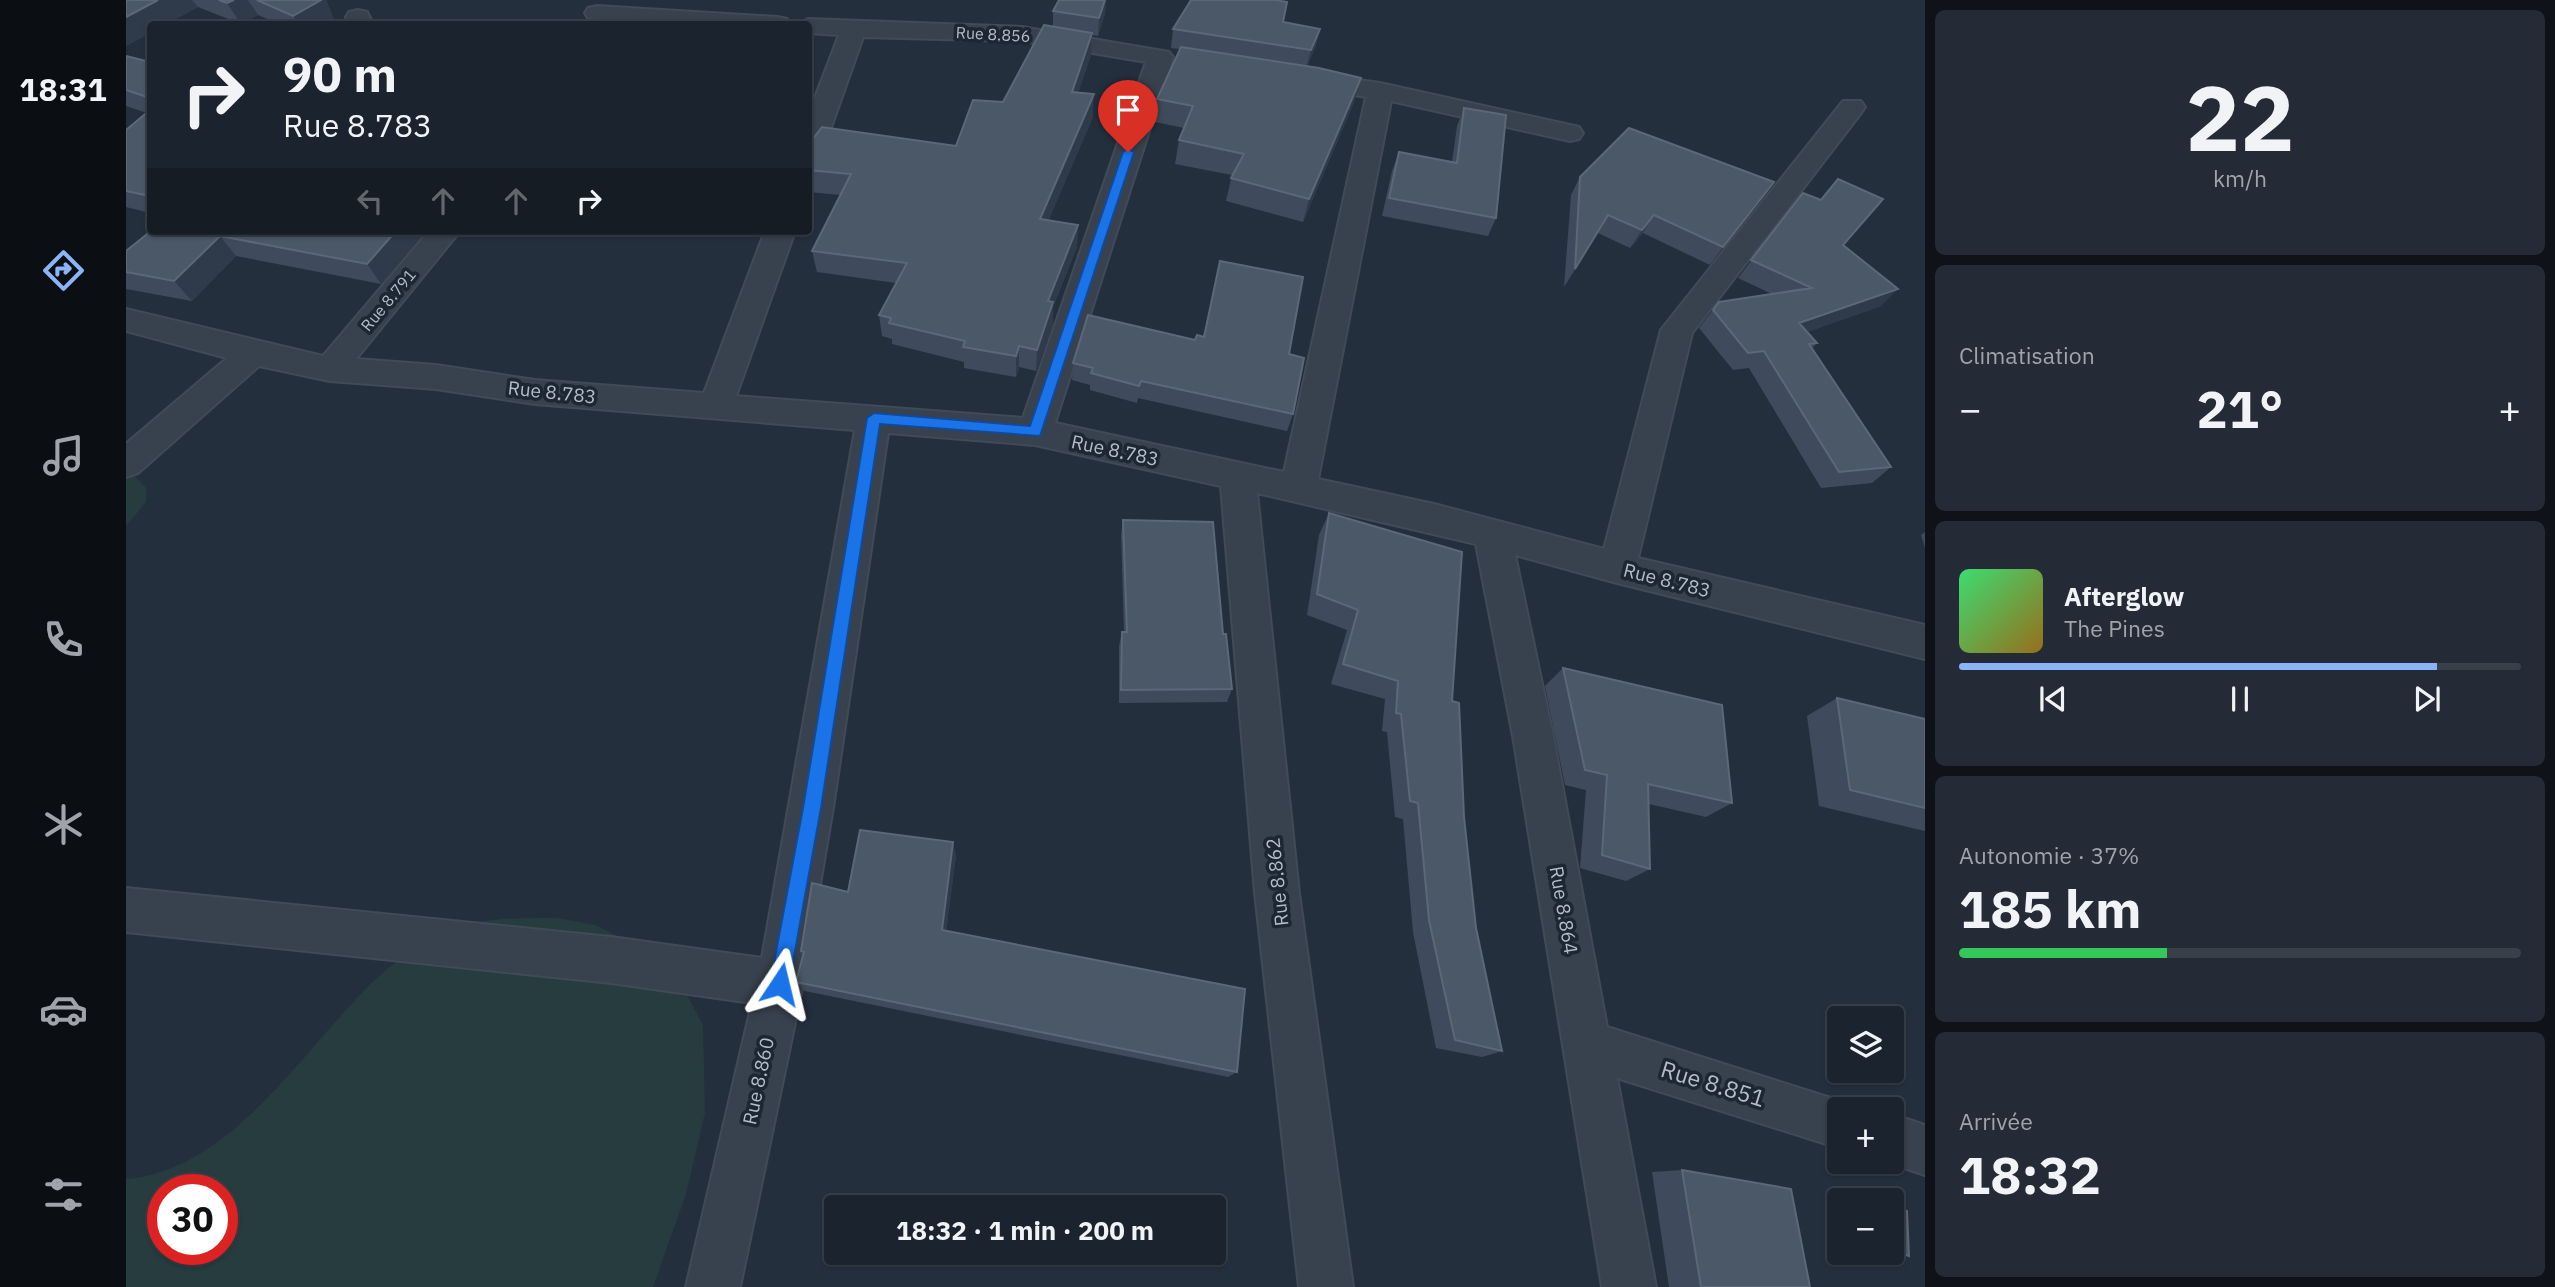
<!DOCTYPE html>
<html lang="fr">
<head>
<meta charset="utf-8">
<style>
  :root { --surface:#1b232e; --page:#242b36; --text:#f1f3f6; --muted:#a0a4aa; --line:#39404a; --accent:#8ab4f8 }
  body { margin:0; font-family:"IBM Plex Sans",sans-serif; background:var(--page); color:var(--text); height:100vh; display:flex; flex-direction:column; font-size:26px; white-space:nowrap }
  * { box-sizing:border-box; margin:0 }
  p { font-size:23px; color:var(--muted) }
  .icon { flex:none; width:38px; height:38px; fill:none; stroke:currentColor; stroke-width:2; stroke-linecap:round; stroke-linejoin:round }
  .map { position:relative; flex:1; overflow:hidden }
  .details { display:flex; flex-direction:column; gap:10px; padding:10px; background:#0f1319; width:630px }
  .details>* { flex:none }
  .hud { position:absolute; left:21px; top:21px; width:665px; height:214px; border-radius:7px; box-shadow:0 2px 5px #0004,0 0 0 2px var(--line); background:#1b232e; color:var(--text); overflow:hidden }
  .controls { position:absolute; left:1701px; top:1006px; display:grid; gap:14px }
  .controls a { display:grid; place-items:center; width:77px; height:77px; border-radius:7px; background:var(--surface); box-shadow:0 2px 5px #0004,0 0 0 2px var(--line); font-size:35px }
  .speed { position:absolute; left:21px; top:1174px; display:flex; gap:14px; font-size:35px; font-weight:700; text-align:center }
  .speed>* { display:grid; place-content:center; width:91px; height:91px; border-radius:50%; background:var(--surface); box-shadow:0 2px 5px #0004,0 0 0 2px var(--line); line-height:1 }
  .speed .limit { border:10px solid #d22; background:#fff; color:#111 }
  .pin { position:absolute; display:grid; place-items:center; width:60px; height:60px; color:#fff; margin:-72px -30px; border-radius:50% 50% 50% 0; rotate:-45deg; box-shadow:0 0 7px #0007 }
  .pin .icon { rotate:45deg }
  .me { position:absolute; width:77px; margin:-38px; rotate:10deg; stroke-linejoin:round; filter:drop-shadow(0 0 5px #0008) }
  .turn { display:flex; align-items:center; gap:24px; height:147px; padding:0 21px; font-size:32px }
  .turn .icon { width:91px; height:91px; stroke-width:2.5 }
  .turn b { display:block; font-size:49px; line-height:60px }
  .lanes { display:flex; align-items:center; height:66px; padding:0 21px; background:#0003; justify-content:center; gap:35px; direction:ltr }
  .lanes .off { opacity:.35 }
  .big { font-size:52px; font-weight:800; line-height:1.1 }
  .details .tile { flex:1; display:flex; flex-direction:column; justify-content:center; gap:10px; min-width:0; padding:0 24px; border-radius:10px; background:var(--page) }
  .details .dial { align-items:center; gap:0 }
  .dial b { font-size:91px; line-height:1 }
  .song { display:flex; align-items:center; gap:21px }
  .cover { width:84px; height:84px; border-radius:10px; background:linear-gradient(135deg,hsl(140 70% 55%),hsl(40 70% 35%)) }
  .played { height:7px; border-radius:4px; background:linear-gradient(90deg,var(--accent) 85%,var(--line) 85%) }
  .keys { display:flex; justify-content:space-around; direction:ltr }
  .heat { display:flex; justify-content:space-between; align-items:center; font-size:38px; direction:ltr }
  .charge { height:10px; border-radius:5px; background:linear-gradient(90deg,#34c759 37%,var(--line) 0) }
  .trip { position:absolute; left:698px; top:1195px; width:402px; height:70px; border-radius:7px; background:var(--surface); box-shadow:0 2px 5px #0004,0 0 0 2px var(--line); font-weight:800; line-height:70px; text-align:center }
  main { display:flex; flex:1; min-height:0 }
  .tab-bar { display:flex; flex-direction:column; width:126px; justify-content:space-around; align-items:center; background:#0b0e12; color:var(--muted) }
  .tab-bar .icon { width:49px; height:49px }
  .tab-bar .selected { color:var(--accent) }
  .tab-bar b { font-size:32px; color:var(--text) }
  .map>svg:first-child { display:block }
</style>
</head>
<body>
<main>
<nav class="tab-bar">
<b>18:31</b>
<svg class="icon selected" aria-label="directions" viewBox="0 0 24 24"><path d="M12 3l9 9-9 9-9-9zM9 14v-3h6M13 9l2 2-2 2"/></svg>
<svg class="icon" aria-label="music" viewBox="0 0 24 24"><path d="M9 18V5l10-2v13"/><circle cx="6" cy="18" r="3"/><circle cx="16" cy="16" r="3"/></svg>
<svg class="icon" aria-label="phone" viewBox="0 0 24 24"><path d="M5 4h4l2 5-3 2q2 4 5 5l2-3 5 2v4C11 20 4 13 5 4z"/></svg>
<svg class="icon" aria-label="climate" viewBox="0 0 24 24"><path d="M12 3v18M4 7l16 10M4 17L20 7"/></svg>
<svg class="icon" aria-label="car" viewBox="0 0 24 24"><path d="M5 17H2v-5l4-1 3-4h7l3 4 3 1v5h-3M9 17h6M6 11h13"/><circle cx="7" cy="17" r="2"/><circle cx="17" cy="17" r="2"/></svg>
<svg class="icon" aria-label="filters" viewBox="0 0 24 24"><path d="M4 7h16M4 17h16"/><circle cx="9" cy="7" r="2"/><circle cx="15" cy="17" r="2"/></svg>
</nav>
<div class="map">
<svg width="1799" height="1287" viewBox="0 0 1799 1287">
  <rect width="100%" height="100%" fill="#242f3e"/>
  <path fill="#263c3f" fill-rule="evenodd" d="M0,467L20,488V502L0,526Z
    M432,918L469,925L517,949L562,997L577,1025L579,1113L560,1194L527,1287H0V1179C108,1170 179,1045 251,978C268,962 296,944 317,934C353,916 394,918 432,918ZM37,1190H96V1250H37Z"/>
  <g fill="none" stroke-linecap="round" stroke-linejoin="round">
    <g stroke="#414a57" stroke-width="4">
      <path id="street" d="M471,6L652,17L661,19L664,24H541L462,18L459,13L462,8Z
        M232,10L241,12L247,24H223L220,17L223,12Z
        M682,19L896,27L1043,52L1047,57L929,423L1158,472L1240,97L1173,86L1169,81L1173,76L1182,73L1254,83L1453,127L1457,133L1453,139L1444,141L1265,101L1192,479L1308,504L1478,549L1535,330L1717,101H1735L1739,107L1735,113L1566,333L1512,558L1799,625V659L1491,583L1389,555L1427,736L1481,1027L1730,1106L1732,1110H1713V1148L1491,1078L1530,1287H1476L1387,736L1350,544L1131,493L1173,893L1227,1287H1173L1129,893L1095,486L909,445L762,433L707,808L677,984L614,1287H560L626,1003L485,983L0,932V888L485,937L636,958L729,430L409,404L310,389L204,381L133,366L12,473L0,477V444L101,358L0,331V309L197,356L303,231H334L230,359L310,365L409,380L578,393L639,231H669L610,396L897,418L1020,62L896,41L737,37L696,153L692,159L682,161V116L713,35L682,33V24H671Z
        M1766,1114L1799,1125V1175L1761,1162H1766Z"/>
    </g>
    <use href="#street" fill="#38414e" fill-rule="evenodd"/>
  </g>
  <path fill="#3f4b5c" d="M0,0H200L208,20L200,24H153L132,15L115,24L72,7L40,24H24V33L0,46Z
    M933,0H980L979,14L972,36L966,35L965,55L952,93L967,117L922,220L952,225L951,247L927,307V324L910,371L893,367L890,377L838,368V362L766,344V339L756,336L753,315L770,283L691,272L686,251L715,195L682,192V149L830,146L877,102L927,27V11Z
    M1157,22L1194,29L1189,48L1181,66L1228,102L1177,222L1100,201L1106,175L1049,164L1053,140L1058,128L1029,122L1031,99L1054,49L1045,48L1047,29Z
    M0,56L24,62V213L0,207V130L21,113L0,106Z
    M1338,108L1370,218L1362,236L1256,216L1266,171L1273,152L1326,162L1331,126Z
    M1454,177L1648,182L1584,265L1517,233L1504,248L1472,233L1438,287L1445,195Z
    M1677,193L1717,245L1755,306L1681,332L1691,343L1686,348L1765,467L1746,483L1695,488L1623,368L1607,370L1573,328L1593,302L1646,294L1612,278Z
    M25,231H300L255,284L110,256L66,301L0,289V251Z
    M1069,340L1163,354L1167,414L1161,431L1012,398L1011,403L964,390V385L946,380L947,363Z
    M1203,513L1326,701L1338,817L1350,928L1376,1051L1356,1057L1310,1048L1287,932L1277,819L1269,817L1261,732L1256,731L1259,699L1205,684L1221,630L1181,615L1193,535Z
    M997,520L1097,634L1106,689L1101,702L993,703V646L996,632H998L995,535Z
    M1799,532V548L1795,535Z
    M1437,668L1606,803L1580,817L1523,804L1524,869L1500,881L1454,868L1460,790L1439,785L1419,686Z
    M1711,698L1799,719V831L1693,806L1681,716Z
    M830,855L820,931L1111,1072L1102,1077L679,991L670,982L677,955L675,951L722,892Z
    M1556,1170L1684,1287H1543L1526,1172Z
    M1726,1198H1740V1200H1726Z
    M1766,1206L1783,1256L1768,1255L1763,1253H1766Z"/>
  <path fill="#2f3b4b" d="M32,0H66L72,7L40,24H24V33L0,46V17Z
    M108,0H122L132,15L115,24L101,3Z
    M195,0H200L208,20L200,24H172L167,16Z
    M979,0H980L979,14L972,36L973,18Z
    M1194,29L1189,48L1180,69L1185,50Z
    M966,33L965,55L945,114L946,92Z
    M1235,78L1228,102L1177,222L1183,199Z
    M968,94L967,117L914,241V219Z
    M1648,182L1635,200L1584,265L1597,247Z
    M1528,215L1517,233L1504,248L1516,230Z
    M952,225L951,247L927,307V324L910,371L911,350L922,301Z
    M270,231H300L255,284L241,264Z
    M94,236L110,256L66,301L48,281Z
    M1772,289L1755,306L1658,340L1673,323Z
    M893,346V367L890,377V356Z
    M827,842L830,855L819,941L816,930Z"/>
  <path fill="#4b5868" stroke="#5c6777" stroke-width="2" d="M0,0H32L0,17Z
    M93,0H108L101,3Z
    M131,0H195L167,16Z
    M933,0H979L973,18L927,11Z
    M1065,0H1149L1161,2L1157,22L1194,29L1185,50L1047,29Z
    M918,25L966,33L946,92L968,94L914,219L952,225L922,301L927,302L911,350L893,346L890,356L837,347L839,341L763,323L765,318L753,315L781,263L686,251L725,174L682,170V149L686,140L696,127L830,146L847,100L877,102Z
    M1055,47L1193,68L1235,78L1183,199L1105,178L1118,154L1053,140L1067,106L1031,99Z
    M0,56L24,62V98L0,90Z
    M1338,108L1380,115L1370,218L1263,198L1273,152L1331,163Z
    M24,110V196L0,191V130Z
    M1503,128L1648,182L1597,247L1528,215L1516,230L1482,215L1449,269L1454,177Z
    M1712,179L1757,199L1717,245L1772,289L1673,323L1691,343L1683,344L1765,467L1713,472L1638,351L1622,353L1587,310L1593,302L1686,288L1625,260L1677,193L1695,200Z
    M25,231H270L241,264L94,236L48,281L0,272V251Z
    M1094,261L1177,277L1163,354L1178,358L1167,414L1015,381L1013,386L965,373L967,368L947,363L962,315L1069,340L1071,335L1078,337Z
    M1203,513L1336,552L1326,701L1333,703L1338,817L1350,928L1376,1051L1329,1040L1303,920L1292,803L1284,801L1275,714L1270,713L1272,681L1217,664L1232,610L1191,594Z
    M997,520L1087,522L1097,634H1100L1106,689L995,690L996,632H1001Z
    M1437,668L1596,705L1606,803L1522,784L1524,869L1476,855L1481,775L1459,770Z
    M1711,698L1799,719V808L1724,790Z
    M734,830L827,842L816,930L1119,989L1111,1072L670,982L678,952L675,951L686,883L722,892Z
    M1556,1170L1665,1189L1684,1287H1575Z
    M1766,1206L1781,1211L1783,1256L1766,1250Z"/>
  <path fill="#1a73e8" stroke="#114b97" stroke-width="2" d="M1002,149L1008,152L914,436L754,424L695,808L663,984L660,991L654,994L647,991L644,984L677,808L741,418L748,413L904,426L997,152Z"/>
  <g text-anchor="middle" stroke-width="7" stroke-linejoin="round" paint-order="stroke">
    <g font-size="16" fill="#b4bcc9" stroke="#1d2633">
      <text transform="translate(867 34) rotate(3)" y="6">Rue 8.856</text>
      <text transform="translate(262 300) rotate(-50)" y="6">Rue 8.791</text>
    </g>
    <g font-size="19" fill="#b4bcc9" stroke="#1d2633">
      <text transform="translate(426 392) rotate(6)" y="7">Rue 8.783</text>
      <text transform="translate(989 450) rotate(12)" y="7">Rue 8.783</text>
      <text transform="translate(1541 580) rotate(14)" y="7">Rue 8.783</text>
      <text transform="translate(1151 882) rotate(-96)" y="7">Rue 8.862</text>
      <text transform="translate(1438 910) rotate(80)" y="7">Rue 8.864</text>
      <text transform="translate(632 1081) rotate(-78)" y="7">Rue 8.860</text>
    </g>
    <g font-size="23" fill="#b4bcc9" stroke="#1d2633">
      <text transform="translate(1587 1084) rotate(17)" y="8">Rue 8.851</text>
    </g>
  </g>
</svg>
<div class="controls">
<a><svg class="icon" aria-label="layers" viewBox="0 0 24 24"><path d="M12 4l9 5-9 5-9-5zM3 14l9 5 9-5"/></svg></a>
<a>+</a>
<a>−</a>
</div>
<div class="speed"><div class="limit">30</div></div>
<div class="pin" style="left:1002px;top:152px;background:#d93025"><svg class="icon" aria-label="arrive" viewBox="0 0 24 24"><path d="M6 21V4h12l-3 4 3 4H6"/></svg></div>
<svg class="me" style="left:654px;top:984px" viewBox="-20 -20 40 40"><path d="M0-17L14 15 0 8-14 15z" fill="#1a73e8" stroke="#fff" stroke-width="4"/></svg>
<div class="trip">18:32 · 1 min · 200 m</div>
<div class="hud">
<div class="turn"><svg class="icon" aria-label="right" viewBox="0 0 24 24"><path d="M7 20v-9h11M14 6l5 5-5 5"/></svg><div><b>90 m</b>Rue 8.783</div></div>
<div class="lanes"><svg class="icon off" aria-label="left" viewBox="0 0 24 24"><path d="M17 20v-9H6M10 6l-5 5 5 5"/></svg><svg class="icon off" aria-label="ahead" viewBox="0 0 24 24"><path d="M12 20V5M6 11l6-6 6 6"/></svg><svg class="icon off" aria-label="ahead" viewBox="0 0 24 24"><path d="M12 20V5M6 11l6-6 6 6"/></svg><svg class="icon" aria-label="right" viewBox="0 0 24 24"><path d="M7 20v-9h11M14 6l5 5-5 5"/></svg></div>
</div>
</div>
<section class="details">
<div class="tile dial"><b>22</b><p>km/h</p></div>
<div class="tile"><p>Climatisation</p>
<div class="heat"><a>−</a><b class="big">21°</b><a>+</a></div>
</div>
<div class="tile">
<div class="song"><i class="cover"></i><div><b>Afterglow</b><p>The Pines</p></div></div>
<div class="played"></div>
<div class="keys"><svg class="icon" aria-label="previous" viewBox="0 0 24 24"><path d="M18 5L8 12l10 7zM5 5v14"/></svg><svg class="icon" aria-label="pause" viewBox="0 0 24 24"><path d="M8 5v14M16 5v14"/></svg><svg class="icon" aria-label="next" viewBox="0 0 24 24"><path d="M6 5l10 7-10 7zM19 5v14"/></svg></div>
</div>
<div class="tile"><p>Autonomie · 37%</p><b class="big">185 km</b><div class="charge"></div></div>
<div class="tile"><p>Arrivée</p><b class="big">18:32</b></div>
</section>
</main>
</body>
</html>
